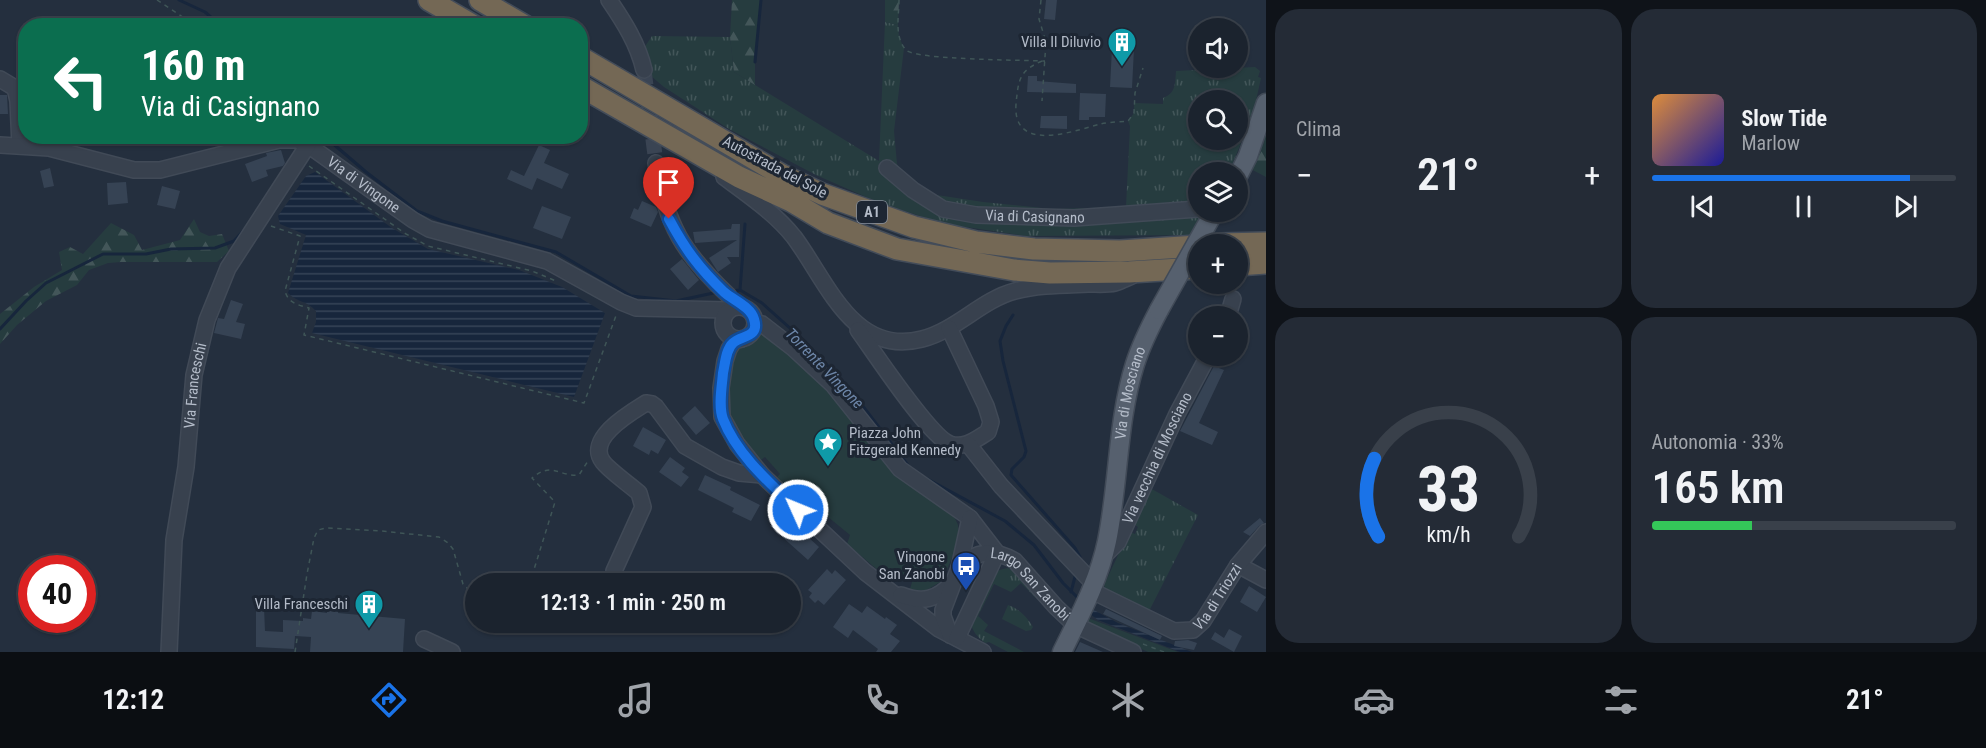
<!DOCTYPE html>
<html lang="it">
<head>
<meta charset="utf-8">
<style>
  :root { --surface:#1b232e; --page:#242b36; --text:#f1f3f6; --muted:#a0a4aa; --line:#39404a; --accent:#1a73e8 }
  body { margin:0; font-family:"Roboto Condensed",sans-serif; background:var(--page); color:var(--text); height:100vh; display:flex; flex-direction:column; font-size:22px; white-space:nowrap }
  * { box-sizing:border-box; margin:0 }
  p { font-size:20px; color:var(--muted) }
  .icon { flex:none; width:33px; height:33px; fill:none; stroke:currentColor; stroke-width:2; stroke-linecap:round; stroke-linejoin:round }
  .map { position:relative; flex:1; overflow:hidden }
  .details { display:flex; flex-direction:column; gap:9px; padding:9px; background:#0f1319; width:720px }
  .details>* { flex:none }
  .hud { position:absolute; left:18px; top:18px; width:570px; height:126px; border-radius:24px; box-shadow:0 2px 4px #0004,0 0 0 2px var(--line); background:#0b6e4f; color:#fff; overflow:hidden }
  .buttons { position:absolute; left:1188px; top:18px; display:grid; gap:12px }
  .buttons a { display:grid; place-items:center; width:60px; height:60px; border-radius:50%; background:var(--surface); box-shadow:0 2px 4px #0004,0 0 0 2px var(--line); font-size:30px }
  .speed { position:absolute; left:18px; top:555px; display:flex; gap:12px; font-size:30px; font-weight:700; text-align:center }
  .speed>* { display:grid; place-content:center; width:78px; height:78px; border-radius:50%; background:var(--surface); box-shadow:0 2px 4px #0004,0 0 0 2px var(--line); line-height:1 }
  .speed .limit { border:9px solid #d22; background:#fff; color:#111 }
  .pin { position:absolute; display:grid; place-items:center; width:51px; height:51px; color:#fff; margin:-62px -26px; border-radius:50% 50% 50% 0; rotate:-45deg; box-shadow:0 0 6px #0007 }
  .pin .icon { rotate:45deg }
  .me { position:absolute; width:66px; margin:-33px; rotate:314deg; stroke-linejoin:round; filter:drop-shadow(0 0 4px #0008) }
  .turn { display:flex; align-items:center; gap:21px; height:126px; padding:0 24px; font-size:27px }
  .turn .icon { width:78px; height:78px; stroke-width:2.5 }
  .turn b { display:block; font-size:42px; line-height:51px }
  .big { font-size:45px; font-weight:600; line-height:1.1 }
  .details .widget { flex:1; display:flex; flex-direction:column; justify-content:center; gap:9px; min-width:0; padding:0 21px; border-radius:24px; background:var(--page) }
  .details .dial { align-items:center; gap:0 }
  .dial svg { height:156px; overflow:visible; fill:none; stroke:var(--line); stroke-width:7; stroke-linecap:round; text-anchor:middle }
  .dial text { fill:var(--text); stroke:none }
  .song { display:flex; align-items:center; gap:18px }
  .cover { width:72px; height:72px; border-radius:9px; background:linear-gradient(135deg,hsl(30 70% 55%),hsl(240 70% 35%)) }
  .played { height:6px; border-radius:3px; background:linear-gradient(90deg,var(--accent) 85%,var(--line) 85%) }
  .keys { display:flex; justify-content:space-around; direction:ltr }
  .heat { display:flex; justify-content:space-between; align-items:center; font-size:33px; direction:ltr }
  .charge { height:9px; border-radius:4px; background:linear-gradient(90deg,#34c759 33%,var(--line) 0) }
  .details .tiles { flex:1; display:grid; gap:9px; grid-template-columns:repeat(2,1fr) }
  .trip { position:absolute; left:465px; top:573px; width:336px; height:60px; border-radius:30px; background:var(--surface); box-shadow:0 2px 4px #0004,0 0 0 2px var(--line); font-weight:600; line-height:60px; text-align:center }
  .tab-bar { display:flex; height:96px; justify-content:space-around; align-items:center; background:#0b0e12; color:var(--muted) }
  .tab-bar .icon { width:42px; height:42px }
  .tab-bar .active { color:var(--accent) }
  .tab-bar b { font-size:27px; color:var(--text) }
  main { display:flex; flex:1; min-height:0 }
  .map>svg:first-child { display:block }
</style>
</head>
<body>
<main>
<div class="map">
<svg width="1266" height="652" viewBox="0 0 1266 652">
  <defs>
    <pattern id="grass-tufts" width="24" height="20" patternUnits="userSpaceOnUse" patternTransform="scale(1.5)"><rect width="24" height="20" fill="#263c3f"/><path d="M3 7l-1-3M5 7V3M7 7l1-3M15 17l-1-3M17 17v-4M19 17l1-3" fill="none" stroke="#435659"/></pattern>
    <pattern id="forest-firs" width="22" height="20" patternUnits="userSpaceOnUse" patternTransform="scale(1.5)"><rect width="22" height="20" fill="#263c3f"/><path d="M5 1l3.5 6h-7zM16 11l3.5 6h-7z" fill="#435659"/></pattern>
    <pattern id="water-rules" width="6" height="5" patternUnits="userSpaceOnUse" patternTransform="scale(1.5)"><rect width="6" height="5" fill="#17263c"/><path d="M0 2.5h6" fill="none" stroke="#364457"/></pattern>
  </defs>
  <rect width="100%" height="100%" fill="#242f3e"/>
  <path fill="url(#grass-tufts)" fill-rule="evenodd" d="M885,22L898,25L899,37L904,48L894,131L897,164L906,177L930,194L983,202L1052,209L1126,207L1130,126L1128,121L1134,113V103L1163,104V98C1176,93 1175,84 1176,71L1255,67L1260,71L1258,77L1261,78L1253,114L1229,172H1198V208L1215,212L1202,235L1026,236L946,224L882,204L816,175L729,129L664,87L644,70L640,54L652,36L730,37L734,72L879,161ZM1198,100H1238V140H1198Z
    M1150,488L1198,515L1147,615L1106,593L1104,585L1128,534L1130,532L1135,534L1138,527L1134,524Z
    M1008,568L1015,572L1039,598H1036L1021,583L1011,592L994,584L978,616L988,625L984,631L1024,652H1008L989,642L985,643C978,638 970,629 971,620C972,615 992,576 995,573C998,570 1003,569 1008,568Z
    M1008,605C1018,608 1028,618 1033,627L1031,630L1026,631L1002,619Z"/>
  <path fill="url(#forest-firs)" d="M732,0H761L755,62V85L734,72L730,37Z
    M885,0H899L898,25L885,22Z
    M1266,131V177L1249,168Z
    M194,219L200,232L209,236L222,234L229,251L217,262H121L108,263L89,270L77,285L46,301L17,325L0,344V314L34,287L62,270L59,252L70,247L83,254L111,223L134,235L142,250L180,240Z"/>
  <path fill="#263c3f" d="M757,334H769L785,346L953,514L958,525L960,539L942,581L925,591L910,589L912,582L890,571L886,577L847,544L850,535L828,517L822,522L777,477L780,474L765,457L761,460C726,423 717,392 738,345L750,341Z
    M1088,618L1178,652H1148L1085,623Z"/>
  <path fill="url(#water-rules)" d="M315,172L392,228L428,249L519,270L562,287L605,313L574,397L312,333L316,322V311C306,300 298,303 288,293L306,235L280,224L278,216L306,176Z
    M1092,609L1118,623L1192,652H1180L1098,620L1090,614Z"/>
  <g fill="none" stroke-linecap="round" stroke-linejoin="round">
    <path stroke="#17263c" stroke-width="3" d="M179,0L205,12L221,26
      M755,62L761,0
      M324,136L366,172L417,211L442,221L556,252L631,296L676,301L718,292
      M740,290L745,224
      M731,291L740,290L762,303L801,338L849,388L910,468
      M1013,315L1006,326L1000,341L1003,361L1026,451L1024,457L1012,469L1011,475L1075,548L1080,557L1078,561
      M0,329L26,301L46,283L103,254H146L171,249L215,248L234,241L246,228
      M920,475L1005,521L1034,545L1063,583L1080,600
      M1071,592L1076,573"/>
  </g>
  <path fill="#364354" d="M1046,0H1057L1055,20L1044,19Z
    M1112,48L1134,49L1132,88L1110,87Z
    M1028,76H1037V81L1076,84V93L1027,92Z
    M1080,93L1106,94L1105,117H1089V120H1079Z
    M0,95H7L8,114H0Z
    M1041,116H1067V129L1040,128Z
    M29,136H64L77,141L75,145L51,139Z
    M539,145L550,150L544,163L569,174L562,189L537,178L532,190L507,179L511,170L524,176Z
    M281,150L285,163L283,166L266,170L268,176L252,182L245,164L267,156L266,153Z
    M50,168L54,186L44,188L40,171Z
    M126,182L128,203L108,205L107,183Z
    M162,186L180,191L175,209L157,205Z
    M642,201L656,207L658,212L651,227L630,218L634,208L638,210Z
    M542,206L571,217L562,239L533,228Z
    M732,224H740L739,257H727L731,263L718,272L709,258L737,240L695,243L693,232L731,229Z
    M682,259L699,280L688,290L670,269Z
    M231,300L243,304L236,322L245,324L241,339L214,333L218,318L224,319Z
    M1214,366L1224,370L1199,423L1218,432L1212,445L1180,431Z
    M695,406L710,423L696,435L682,418Z
    M643,427L666,440L658,454L651,450L649,455L633,446Z
    M670,457L685,468L682,472L689,477L681,487L659,472Z
    M705,475L731,487L730,490L760,505L751,521L732,512L734,508L698,490Z
    M778,506L788,515L786,517L819,547L808,560L770,526L774,521L769,516Z
    M1260,518L1264,523L1259,526L1250,536L1243,532Z
    M827,569L832,574L835,570L846,580L824,605L818,600L815,603L809,597L812,593L808,590Z
    M579,571L605,574L612,580L611,584H577Z
    M1249,586L1266,597L1257,612L1240,602Z
    M849,604L862,613L867,606L885,619L886,617L897,625L890,634L900,641L891,652H876L878,649L853,630L848,638L833,627Z
    M256,607H264L265,631L283,632V620L303,621V618L311,619L312,611L327,613V607L339,608L338,613L405,619L403,652H310L311,637L295,636L294,649L256,647Z
    M1106,609L1162,636L1160,640L1103,614Z
    M1229,629L1242,636L1234,652L1211,639L1215,632L1224,638Z
    M1188,640L1197,643L1194,650L1174,646L1175,641Z
    M1080,642L1103,652H1075Z"/>
  <g fill="none" stroke-linecap="round" stroke-linejoin="round">
    <path stroke="#3a4453" stroke-width="15" stroke-dasharray="15 8" stroke-linecap="butt" d="M644,70L656,163"/>
    <g stroke="#414a57" stroke-width="18">
      <g id="minor">
        <path d="M609,0C624,22 638,44 644,70"/>
        <path d="M0,79L15,88L18,101L20,146"/>
        <path id="s1" d="M0,145L49,148L134,170H160L279,140H297L308,145L413,220L429,229L547,261L621,302L636,308L728,310"/>
        <path d="M656,163C666,225 683,253 729,296"/>
        <path id="s2" d="M887,168L913,190L943,209L976,215L1074,218L1198,209"/>
        <path d="M724,177C748,195 775,213 794,237C827,281 853,357 922,339C957,330 981,300 1015,291C1038,285 1064,285 1088,284C1097,284 1107,285 1115,283C1121,281 1127,278 1132,276"/>
        <circle cx="739" cy="323" r="16"/>
        <path d="M1228,316L1233,299"/>
        <path d="M755,323L762,324L793,348L833,385L900,469L970,518L997,553"/>
        <path d="M858,330C874,352 929,436 950,444C965,449 976,439 988,432L991,422L986,406L949,328"/>
        <path d="M742,339L734,341L729,349L725,361L721,388L722,417L737,444L762,475L786,498L865,572L939,629L983,652"/>
        <path d="M968,444L1001,486L1093,583"/>
        <path id="s3" d="M1103,557L1118,542L1177,414L1208,356"/>
        <path d="M1238,565L1266,580"/>
        <path id="s4" d="M959,568C975,550 995,549 1015,561L1056,607L1075,625L1133,652"/>
        <path d="M614,571L643,507L639,493C630,485 610,471 603,462C585,439 630,413 646,403L652,404L656,407L685,446L722,467L739,473L762,475"/>
        <path id="s5" d="M1090,590L1174,631L1193,630L1203,621L1238,565L1266,532"/>
        <path d="M901,595C922,603 937,600 952,583"/>
        <path d="M950,635L943,616V610L959,568L970,518"/>
        <path d="M957,638L997,553"/>
        <path d="M424,639L452,652"/>
        <path id="s6" d="M169,652L174,540L186,467L194,375L207,320L228,268L308,145"/>
      </g>
    </g>
    <g stroke="#414a57" stroke-width="21">
      <g id="major">
        <path d="M1238,176L1248,156L1266,103"/>
        <path id="s7" d="M1062,652C1079,617 1099,580 1107,541C1119,483 1117,421 1135,364C1141,345 1150,327 1159,310"/>
      </g>
    </g>
    <g stroke="#434c59" stroke-width="24">
      <path id="highway" d="M429,0L474,26
        M480,0L525,26
        M580,57L782,175L822,194L914,227L976,242L1034,249L1120,251L1198,246
        M580,86L739,177L791,201L828,223L897,249L1014,270L1050,273L1129,272L1198,268
        M1220,244L1266,243
        M1238,265L1266,263"/>
    </g>
    <path stroke="#3f5557" stroke-width="1.5" stroke-dasharray="4.5 4.5" stroke-linecap="butt" d="M157,0L196,26
      M899,0C899,16 894,37 906,50C915,60 1025,60 1045,61
      M1041,0L1039,19L1046,42L1042,101
      M1042,61C1024,69 1019,75 1017,95C1016,102 1015,111 1017,118C1026,150 1080,129 1100,124C1109,122 1119,122 1128,121L1134,113L1135,93L1143,68
      M309,166L406,234L428,246L532,271L556,281
      M271,226L300,236L285,291C288,303 298,305 309,308L304,335L584,403L617,313
      M527,584L532,576L555,502L532,478C552,461 559,477 579,475L588,461
      M1143,644L1164,652
      M295,652L307,574L314,538L318,530L326,528L381,531L439,537L448,543L453,549L463,584L467,588L476,590"/>
    <use href="#minor" stroke="#38414e" stroke-width="15"/>
    <use href="#major" stroke="#56606e" stroke-width="18"/>
    <use href="#highway" stroke="#746855" stroke-width="21"/>
    <g stroke="#414a57" stroke-width="21" stroke-linecap="butt">
      <path id="major-bridge" d="M1159,310L1214,212"/>
    </g>
    <use href="#major-bridge" stroke="#56606e" stroke-width="18"/>
  </g>
  <g fill="none" stroke-linecap="round" stroke-linejoin="round">
    <g stroke="#114b97" stroke-width="15">
      <path id="route" d="M669,219C685,249 699,268 724,292C733,300 751,307 754,319C760,338 741,335 733,343C726,349 725,364 723,373C722,386 718,406 723,419C737,455 771,484 798,510"/>
    </g>
    <use href="#route" stroke="#1a73e8" stroke-width="10"/>
  </g>
  <defs>
    <g id="building-pin" transform="scale(1.5)"><path d="M0 17L-7.5 6A9.5 9.5 0 1 1 7.5 6Z" fill="#0f9aa8" stroke="#1d2633"/><path d="M-4-6H4V6H1V3H-1V6H-4ZM-2.5-4.3h1.7v1.8h-1.7ZM.8-4.3h1.7v1.8H.8ZM-2.5-1h1.7V.8h-1.7ZM.8-1h1.7V.8H.8Z" fill="#fff"/></g>
    <g id="sight-pin" transform="scale(1.5)"><path d="M0 17L-7.5 6A9.5 9.5 0 1 1 7.5 6Z" fill="#0f9aa8" stroke="#1d2633"/><path d="M0-6L1.8-2.2L6-1.7L2.9 1.2L3.7 5.4L0 3.3L-3.7 5.4L-2.9 1.2L-6-1.7L-1.8-2.2Z" fill="#fff"/></g>
    <g id="bus-pin" transform="scale(1.5)"><path d="M0 17L-7.5 6A9.5 9.5 0 1 1 7.5 6Z" fill="#1a4fb4" stroke="#1d2633"/><path d="M-5-6H5V4H4V6H2V4H-2V6H-4V4H-5ZM-3.5-4V0h7V-4ZM-3.5 1.2v1.5H-2V1.2ZM2 1.2v1.5H3.5V1.2Z" fill="#fff"/></g>
  </defs>
  <g fill-rule="evenodd">
    <use href="#building-pin" x="1122" y="42"/>
    <use href="#sight-pin" x="828" y="442"/>
    <use href="#bus-pin" x="966" y="566"/>
    <use href="#building-pin" x="369" y="604"/>
  </g>
  <g text-anchor="middle" stroke-width="6" stroke-linejoin="round" paint-order="stroke">
    <rect fill="#1d2633" stroke="#878f9c" stroke-width="1.5" x="857" y="201" width="30" height="22" rx="4.5"/>
    <g font-size="14" font-weight="bold" fill="#b4bcc9">
      <text x="872" y="217">A1</text>
    </g>
    <g font-size="15" fill="#b4bcc9" stroke="#1d2633" text-anchor="end">
      <text x="1101" y="47">Villa Il Diluvio</text>
      <text x="849" y="438" text-anchor="start">Piazza John<tspan x="849" dy="17">Fitzgerald Kennedy</tspan></text>
      <text x="945" y="562">Vingone<tspan x="945" dy="17">San Zanobi</tspan></text>
      <text x="348" y="609">Villa Franceschi</text>
    </g>
    <g font-size="15" fill="#b4bcc9" stroke="#1d2633">
      <text transform="translate(775 167) rotate(28)" y="5">Autostrada del Sole</text>
      <text dy="5" stroke="none"><textPath href="#s1" startOffset="384">Via di Vingone</textPath></text>
      <text dy="5" stroke="none"><textPath href="#s2" startOffset="162">Via di Casignano</textPath></text>
      <text dy="5" stroke="none"><textPath href="#s6" startOffset="268">Via Franceschi</textPath></text>
      <text dy="5" stroke="none"><textPath href="#s7" startOffset="270">Via di Mosciano</textPath></text>
      <text dy="5" stroke="none"><textPath href="#s3" startOffset="114">Via vecchia di Mosciano</textPath></text>
      <text dy="5" stroke="none"><textPath href="#s4" startOffset="88">Largo San Zanobi</textPath></text>
      <text dy="5" stroke="none"><textPath href="#s5" startOffset="154">Via di Triozzi</textPath></text>
    </g>
    <g font-size="16" font-style="italic" fill="#6d86a8" stroke="#1d2633">
      <text transform="translate(825 368) rotate(46)" y="6">Torrente Vingone</text>
    </g>
  </g>
</svg>
<div class="buttons">
<a><svg class="icon" aria-label="sound" viewBox="0 0 24 24"><path d="M4 9h4l5-4v14l-5-4H4zM17 9q2 3 0 6"/></svg></a>
<a><svg class="icon" aria-label="search" viewBox="0 0 24 24"><circle cx="10" cy="10" r="6"/><path d="M15 15l6 6"/></svg></a>
<a><svg class="icon" aria-label="layers" viewBox="0 0 24 24"><path d="M12 4l9 5-9 5-9-5zM3 14l9 5 9-5"/></svg></a>
<a>+</a>
<a>−</a>
</div>
<div class="speed"><div class="limit">40</div></div>
<div class="pin" style="left:669px;top:219px;background:#d93025"><svg class="icon" aria-label="arrive" viewBox="0 0 24 24"><path d="M6 21V4h12l-3 4 3 4H6"/></svg></div>
<svg class="me" style="left:798px;top:510px" viewBox="-20 -20 40 40"><circle r="17" fill="#1a73e8" stroke="#fff" stroke-width="3"/><path d="M0-11L8 9 0 5-8 9z" fill="#fff"/></svg>
<div class="trip">12:13 · 1 min · 250 m</div>
<div class="hud">
<div class="turn"><svg class="icon" aria-label="left" viewBox="0 0 24 24"><path d="M17 20v-9H6M10 6l-5 5 5 5"/></svg><div><b>160 m</b>Via di Casignano</div></div>
</div>
</div>
<section class="details">
<div class="tiles">
<div class="widget"><p>Clima</p>
<div class="heat"><a>−</a><b class="big">21°</b><a>+</a></div>
</div>
<div class="widget">
<div class="song"><i class="cover"></i><div><b>Slow Tide</b><p>Marlow</p></div></div>
<div class="played"></div>
<div class="keys"><svg class="icon" aria-label="previous" viewBox="0 0 24 24"><path d="M18 5L8 12l10 7zM5 5v14"/></svg><svg class="icon" aria-label="pause" viewBox="0 0 24 24"><path d="M8 5v14M16 5v14"/></svg><svg class="icon" aria-label="next" viewBox="0 0 24 24"><path d="M6 5l10 7-10 7zM19 5v14"/></svg></div>
</div>
<div class="widget dial"><svg viewBox="0 0 100 80">
<path d="M14 69A42 42 0 1 1 86 69"/>
<path d="M14 69A42 42 0 0 1 12 29" stroke="#1a73e8"/>
<text x="50" y="56" font-size="32" font-weight="700">33</text>
<text x="50" y="72" font-size="11">km/h</text>
</svg></div>
<div class="widget"><p>Autonomia · 33%</p><b class="big">165 km</b><div class="charge"></div></div>
</div>
</section>
</main>
<nav class="tab-bar">
<b>12:12</b>
<svg class="icon active" aria-label="directions" viewBox="0 0 24 24"><path d="M12 3l9 9-9 9-9-9zM9 14v-3h6M13 9l2 2-2 2"/></svg>
<svg class="icon" aria-label="music" viewBox="0 0 24 24"><path d="M9 18V5l10-2v13"/><circle cx="6" cy="18" r="3"/><circle cx="16" cy="16" r="3"/></svg>
<svg class="icon" aria-label="phone" viewBox="0 0 24 24"><path d="M5 4h4l2 5-3 2q2 4 5 5l2-3 5 2v4C11 20 4 13 5 4z"/></svg>
<svg class="icon" aria-label="climate" viewBox="0 0 24 24"><path d="M12 3v18M4 7l16 10M4 17L20 7"/></svg>
<svg class="icon" aria-label="car" viewBox="0 0 24 24"><path d="M5 17H2v-5l4-1 3-4h7l3 4 3 1v5h-3M9 17h6M6 11h13"/><circle cx="7" cy="17" r="2"/><circle cx="17" cy="17" r="2"/></svg>
<svg class="icon" aria-label="filters" viewBox="0 0 24 24"><path d="M4 7h16M4 17h16"/><circle cx="9" cy="7" r="2"/><circle cx="15" cy="17" r="2"/></svg>
<b>21°</b>
</nav>
</body>
</html>
